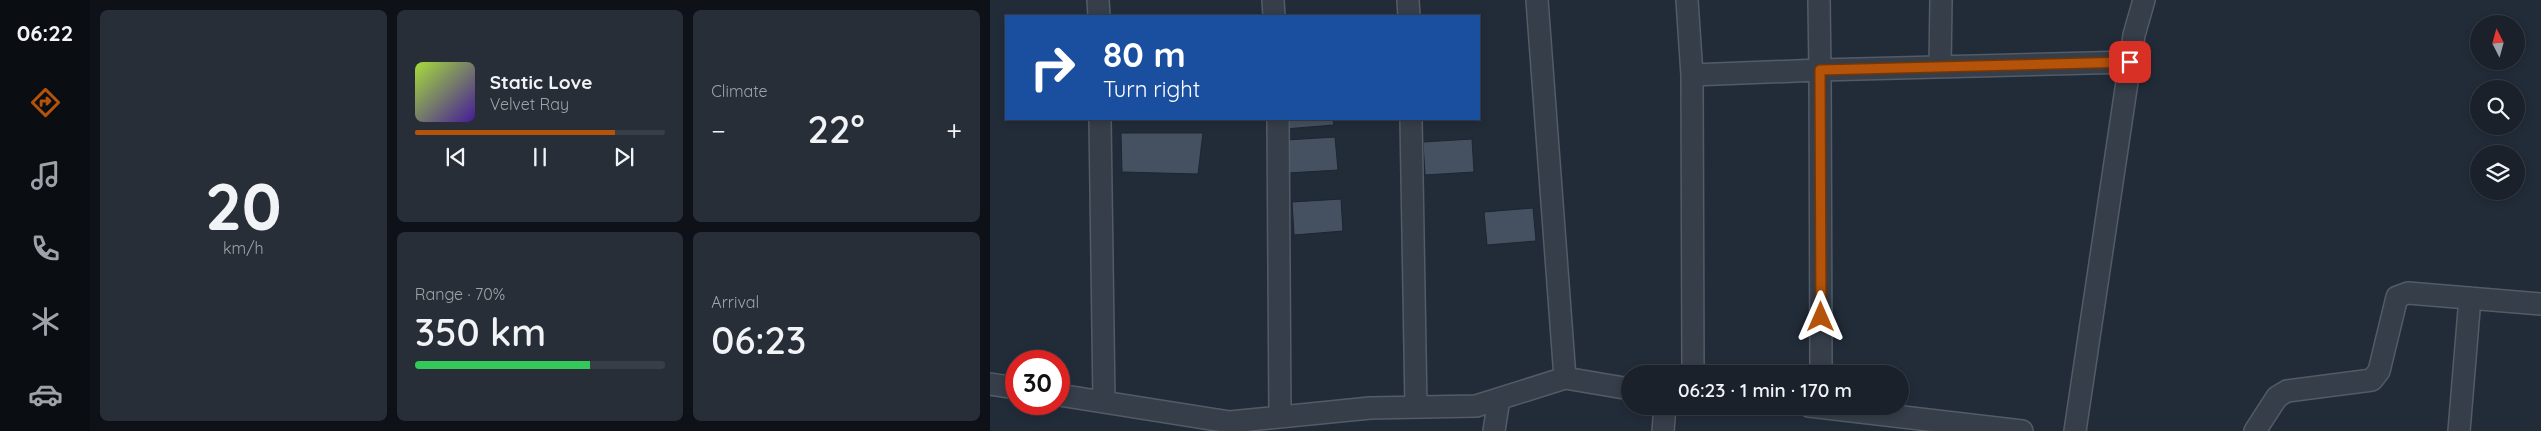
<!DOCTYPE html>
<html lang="en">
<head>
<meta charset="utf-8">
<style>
  :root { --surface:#1a212b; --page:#272e37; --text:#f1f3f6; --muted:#9fa3a9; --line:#383e47; --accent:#b45309 }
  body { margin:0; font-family:Quicksand,sans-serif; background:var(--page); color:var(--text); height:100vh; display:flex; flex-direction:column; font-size:19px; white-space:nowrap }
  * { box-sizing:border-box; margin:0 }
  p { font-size:16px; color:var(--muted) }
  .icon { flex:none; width:28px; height:28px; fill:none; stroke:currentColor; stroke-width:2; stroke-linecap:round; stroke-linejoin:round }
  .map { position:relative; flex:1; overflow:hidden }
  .drawer { display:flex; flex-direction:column; gap:10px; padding:10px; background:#0e1218; width:900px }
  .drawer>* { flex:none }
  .hud { position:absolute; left:15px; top:15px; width:475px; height:105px; border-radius:0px; box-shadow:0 2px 8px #0003,0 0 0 1px var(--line); background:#1a4fa0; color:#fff; overflow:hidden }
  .needle { width:32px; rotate:354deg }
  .buttons { position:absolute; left:1480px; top:15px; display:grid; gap:10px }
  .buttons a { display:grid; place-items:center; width:55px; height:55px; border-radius:50%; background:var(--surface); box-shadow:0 2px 8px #0003,0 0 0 1px var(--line); font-size:25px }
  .speed { position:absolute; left:15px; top:350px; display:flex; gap:10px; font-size:25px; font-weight:700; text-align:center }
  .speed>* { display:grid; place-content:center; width:65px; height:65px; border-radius:50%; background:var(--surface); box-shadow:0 2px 8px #0003,0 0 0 1px var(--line); line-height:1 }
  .speed .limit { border:8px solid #d22; background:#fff; color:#111 }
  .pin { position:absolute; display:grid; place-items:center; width:42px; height:42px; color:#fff; margin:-21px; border-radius:10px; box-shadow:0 2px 8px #0006 }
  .me { position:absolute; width:55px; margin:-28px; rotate:0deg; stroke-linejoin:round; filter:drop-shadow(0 0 4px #0008) }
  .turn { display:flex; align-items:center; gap:18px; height:105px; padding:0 15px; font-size:22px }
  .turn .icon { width:65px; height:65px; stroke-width:2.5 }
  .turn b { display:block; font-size:35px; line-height:42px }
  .big { font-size:38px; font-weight:600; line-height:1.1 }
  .drawer .card { flex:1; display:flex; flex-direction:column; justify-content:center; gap:8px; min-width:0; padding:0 18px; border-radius:8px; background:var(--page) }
  .drawer .dial { align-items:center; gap:0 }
  .dial b { font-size:65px; line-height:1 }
  .song { display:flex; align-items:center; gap:15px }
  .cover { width:60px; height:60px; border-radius:8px; background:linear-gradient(135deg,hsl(80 70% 55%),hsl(260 70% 35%)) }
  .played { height:5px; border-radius:2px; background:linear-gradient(90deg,var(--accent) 80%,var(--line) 80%) }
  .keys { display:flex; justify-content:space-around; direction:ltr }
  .heat { display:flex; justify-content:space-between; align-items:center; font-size:28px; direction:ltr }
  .charge { height:8px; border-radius:4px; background:linear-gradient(90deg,#34c759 70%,var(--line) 0) }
  .drawer .tiles { flex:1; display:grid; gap:10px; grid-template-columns:repeat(3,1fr) }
  .card:first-child { grid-row:span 2 }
  .trip { position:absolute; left:631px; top:365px; width:288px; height:50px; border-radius:25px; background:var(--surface); box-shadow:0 2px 8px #0003,0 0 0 1px var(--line); font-weight:600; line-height:50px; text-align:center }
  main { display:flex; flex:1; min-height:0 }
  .tabs { display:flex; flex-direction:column; width:90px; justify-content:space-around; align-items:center; background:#0a0d11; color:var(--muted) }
  .tabs .icon { width:35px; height:35px }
  .tabs .selected { color:var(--accent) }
  .tabs b { font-size:22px; color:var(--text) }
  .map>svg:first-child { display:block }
</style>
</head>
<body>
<main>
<nav class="tabs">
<b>06:22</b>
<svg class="icon selected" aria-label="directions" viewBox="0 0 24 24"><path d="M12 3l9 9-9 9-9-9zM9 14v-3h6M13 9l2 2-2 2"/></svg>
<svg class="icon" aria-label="music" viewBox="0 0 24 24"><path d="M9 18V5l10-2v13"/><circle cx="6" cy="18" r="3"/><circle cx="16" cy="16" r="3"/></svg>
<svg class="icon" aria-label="phone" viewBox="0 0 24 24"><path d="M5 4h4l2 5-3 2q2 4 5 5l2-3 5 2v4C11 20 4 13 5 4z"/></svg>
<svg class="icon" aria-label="climate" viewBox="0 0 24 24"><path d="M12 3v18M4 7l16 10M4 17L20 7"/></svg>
<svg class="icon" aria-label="car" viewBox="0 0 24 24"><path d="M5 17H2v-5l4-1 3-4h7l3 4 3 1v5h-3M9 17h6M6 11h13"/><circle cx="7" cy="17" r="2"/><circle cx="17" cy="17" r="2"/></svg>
</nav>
<section class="drawer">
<div class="tiles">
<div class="card dial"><b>20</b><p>km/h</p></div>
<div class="card">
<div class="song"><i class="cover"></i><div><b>Static Love</b><p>Velvet Ray</p></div></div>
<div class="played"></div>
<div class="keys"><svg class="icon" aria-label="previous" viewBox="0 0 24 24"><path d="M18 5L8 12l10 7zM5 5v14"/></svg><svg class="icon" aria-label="pause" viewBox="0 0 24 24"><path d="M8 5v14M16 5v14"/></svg><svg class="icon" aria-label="next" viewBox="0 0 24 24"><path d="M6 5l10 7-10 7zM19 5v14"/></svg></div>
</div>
<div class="card"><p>Climate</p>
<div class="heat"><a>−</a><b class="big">22°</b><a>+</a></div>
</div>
<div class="card"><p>Range · 70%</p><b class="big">350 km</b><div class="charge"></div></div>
<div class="card"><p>Arrival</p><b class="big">06:23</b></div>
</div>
</section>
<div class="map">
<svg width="1551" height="431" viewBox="0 0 1551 431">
  <rect width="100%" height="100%" fill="#222c39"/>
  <path fill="#455160" stroke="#1d2530" d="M294,119H343L344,125L295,129Z
    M131,133H213L208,174L132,172Z
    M345,137L348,170L298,173L296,140Z
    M482,139L484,172L435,175L433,142Z
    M351,199L353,231L304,235L302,202Z
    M543,208L546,241L497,245L494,212Z"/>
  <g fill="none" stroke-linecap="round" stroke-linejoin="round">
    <g stroke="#535b67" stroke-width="24">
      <path id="street" d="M108,0L109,16
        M283,0L284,16
        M418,0L419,16
        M547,0L575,378L640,389
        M697,0L702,75L830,70L829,0
        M950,67L951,0
        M702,75L703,374
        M110,119L114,402
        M288,119L290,417
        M421,119L426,407
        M831,374L830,70L1140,62
        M0,384L26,388
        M69,395L240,422L380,408L486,406L575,378
        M819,406L1032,431
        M504,431L509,399
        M673,431L675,406
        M1085,431L1144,35L1154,0
        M1265,431L1287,397L1297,391L1382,380L1389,371L1407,297L1418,293L1551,304
        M1469,431L1480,298"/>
    </g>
    <use href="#street" stroke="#353e49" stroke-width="21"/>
  </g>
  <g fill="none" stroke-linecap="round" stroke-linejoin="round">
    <g stroke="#753606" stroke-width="12">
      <path id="route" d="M831,317L830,70L1140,62"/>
    </g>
    <use href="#route" stroke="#b45309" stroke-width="9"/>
  </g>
</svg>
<div class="buttons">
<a><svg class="needle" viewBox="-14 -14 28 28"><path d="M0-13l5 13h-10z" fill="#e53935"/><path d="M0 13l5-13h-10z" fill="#9fa3a9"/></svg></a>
<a><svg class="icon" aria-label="search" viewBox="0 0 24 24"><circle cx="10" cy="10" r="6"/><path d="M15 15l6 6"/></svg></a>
<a><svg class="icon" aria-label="layers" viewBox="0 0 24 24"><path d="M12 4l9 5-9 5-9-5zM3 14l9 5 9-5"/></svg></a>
</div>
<div class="speed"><div class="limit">30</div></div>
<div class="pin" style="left:1140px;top:62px;background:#d93025"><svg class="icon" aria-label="arrive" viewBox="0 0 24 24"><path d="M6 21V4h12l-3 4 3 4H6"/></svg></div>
<svg class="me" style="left:831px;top:317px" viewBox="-20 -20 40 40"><path d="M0-17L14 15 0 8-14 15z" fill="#b45309" stroke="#fff" stroke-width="4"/></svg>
<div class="trip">06:23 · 1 min · 170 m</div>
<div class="hud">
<div class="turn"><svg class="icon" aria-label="right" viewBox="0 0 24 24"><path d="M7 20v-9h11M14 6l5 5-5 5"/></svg><div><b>80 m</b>Turn right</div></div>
</div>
</div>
</main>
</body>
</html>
